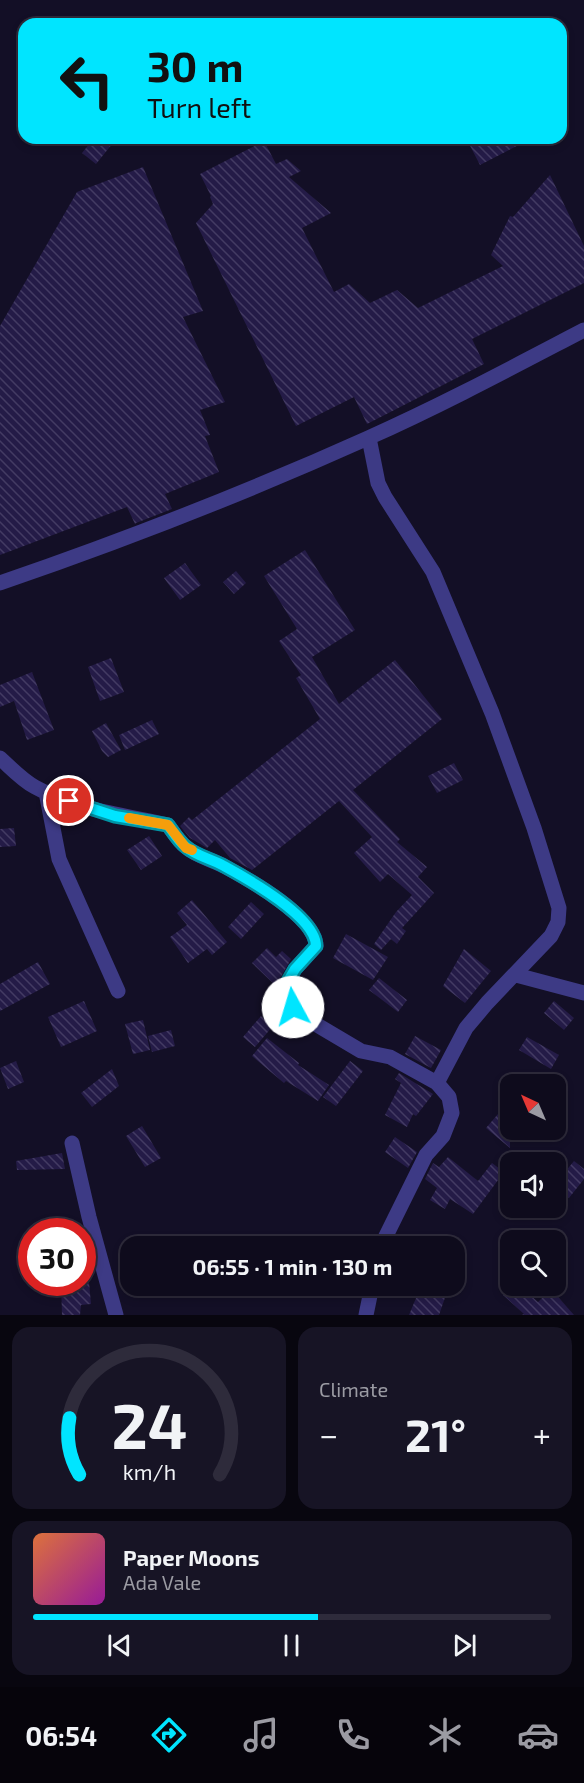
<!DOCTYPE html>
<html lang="en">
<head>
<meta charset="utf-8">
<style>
  :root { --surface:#0e0b1c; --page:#171425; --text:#f1f3f6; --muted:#9b9ba3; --line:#2e2b3b; --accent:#00e5ff }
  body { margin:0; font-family:"Exo 2",sans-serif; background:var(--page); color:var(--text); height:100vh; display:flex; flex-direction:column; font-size:22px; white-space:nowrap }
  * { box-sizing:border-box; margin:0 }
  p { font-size:20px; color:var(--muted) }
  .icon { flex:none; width:33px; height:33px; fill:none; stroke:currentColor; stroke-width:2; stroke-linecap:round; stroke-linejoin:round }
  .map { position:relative; height:1315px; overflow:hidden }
  .sheet { display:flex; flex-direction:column; gap:12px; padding:12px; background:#08060f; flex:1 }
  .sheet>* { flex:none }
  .top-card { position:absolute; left:18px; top:18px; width:549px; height:126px; border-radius:18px; box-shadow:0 3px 9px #0003,0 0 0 2px var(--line); background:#00e5ff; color:#111; overflow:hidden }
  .needle { width:39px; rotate:316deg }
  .tools { position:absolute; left:500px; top:1074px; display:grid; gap:12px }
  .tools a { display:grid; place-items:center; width:66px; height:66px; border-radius:12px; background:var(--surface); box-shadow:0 3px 9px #0003,0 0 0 2px var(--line); font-size:30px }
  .speed { position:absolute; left:18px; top:1218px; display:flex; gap:12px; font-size:30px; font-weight:700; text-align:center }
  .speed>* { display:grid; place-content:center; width:78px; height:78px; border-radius:50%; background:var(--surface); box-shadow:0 3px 9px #0003,0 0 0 2px var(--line); line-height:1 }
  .speed .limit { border:9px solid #d22; background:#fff; color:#111 }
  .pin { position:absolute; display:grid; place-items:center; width:51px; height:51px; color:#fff; margin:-26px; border:3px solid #fff; border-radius:50%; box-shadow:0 2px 6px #0007 }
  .me { position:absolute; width:66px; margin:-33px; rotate:354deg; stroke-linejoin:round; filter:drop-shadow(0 0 4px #0008) }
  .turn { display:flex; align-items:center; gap:21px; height:126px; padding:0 30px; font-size:27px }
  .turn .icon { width:78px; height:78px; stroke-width:2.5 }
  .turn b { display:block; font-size:42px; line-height:51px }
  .big { font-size:45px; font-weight:700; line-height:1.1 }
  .sheet .card { flex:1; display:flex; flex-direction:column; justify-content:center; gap:9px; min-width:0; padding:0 21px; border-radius:18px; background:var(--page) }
  .sheet .dial { align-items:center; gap:0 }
  .dial svg { height:156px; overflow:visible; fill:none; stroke:var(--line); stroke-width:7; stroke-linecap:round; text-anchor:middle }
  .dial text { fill:var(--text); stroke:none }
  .song { display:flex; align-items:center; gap:18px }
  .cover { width:72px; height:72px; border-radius:9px; background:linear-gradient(135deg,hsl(20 70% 55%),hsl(300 70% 35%)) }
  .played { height:6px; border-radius:3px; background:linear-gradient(90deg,var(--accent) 55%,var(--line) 55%) }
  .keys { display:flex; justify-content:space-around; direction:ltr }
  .heat { display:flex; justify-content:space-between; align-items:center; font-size:33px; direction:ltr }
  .sheet .tiles { flex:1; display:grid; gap:12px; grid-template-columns:1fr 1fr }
  .card:last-child { grid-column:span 2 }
  .trip { position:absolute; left:120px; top:1236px; width:345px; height:60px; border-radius:18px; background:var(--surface); box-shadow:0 3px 9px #0003,0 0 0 2px var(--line); font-weight:700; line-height:60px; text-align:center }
  .menu { display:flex; height:96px; justify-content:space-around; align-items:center; background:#06040b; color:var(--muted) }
  .menu .icon { width:42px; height:42px }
  .menu .selected { color:var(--accent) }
  .menu b { font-size:27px; color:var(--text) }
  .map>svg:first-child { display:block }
</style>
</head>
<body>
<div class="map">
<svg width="584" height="1315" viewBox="0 0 584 1315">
  <defs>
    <pattern id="building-back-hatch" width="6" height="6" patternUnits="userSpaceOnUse" patternTransform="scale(1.5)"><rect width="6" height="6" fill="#241b47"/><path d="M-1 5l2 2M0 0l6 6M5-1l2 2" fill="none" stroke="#433b63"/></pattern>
  </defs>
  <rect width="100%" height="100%" fill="#130f26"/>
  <path fill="url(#building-back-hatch)" d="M94,138H117L96,164L82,153Z
    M466,138H532L480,165Z
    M264,141L276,164L287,159L301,171L289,177L331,213L302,228L334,292L349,284L370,303L397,290L418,308L503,266L491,255L510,216L513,217L550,175L584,246V283L472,339L484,364L367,424L354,397L296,426L196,223L213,204L210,197L211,196L200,174Z
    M143,167L203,311L183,317L225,402L200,410L210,435L205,436L219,472L165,494L172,509L136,523L135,524L127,507L0,555V326L77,192Z
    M305,550L355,630L312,657L339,704L395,660L442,719L353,790L400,839L397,842L427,867L418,877L434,893L402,928L406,931L397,944L391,939L381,950L374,944L396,912L412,895L388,874L380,882L354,853L372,837L339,801L252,870L230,858L215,840L207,848L190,838L180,826L189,817L192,820L320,719L296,678L301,675L279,641L297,629L264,576Z
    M185,563L201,585L180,600L164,578Z
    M236,571L246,583L234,594L223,582Z
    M111,658L124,692L100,701L88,667Z
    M32,672L54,730L27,740L14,701L0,707V685Z
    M152,720L159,734L125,750L119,735Z
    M106,723L121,750L108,757L102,751L92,731Z
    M454,763L463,780L437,793L428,776Z
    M14,828L16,846L0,847V829Z
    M149,836L162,856L141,870L127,850Z
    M192,900L227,942L212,955L207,949L188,963L170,937L187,925L177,913Z
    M251,902L264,914L241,939L228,927Z
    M346,934L388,957L373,980L333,958Z
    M267,948L276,957L282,951L291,959L276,986L252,963Z
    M464,949L491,971L465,1003L443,986Z
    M38,962L50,984L0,1011V984Z
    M379,978L407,1000L398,1012L369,990Z
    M84,1001L97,1031L61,1047L48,1017Z
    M554,1001L574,1018L564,1030L544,1013Z
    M261,1016L273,1026L255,1047L243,1037Z
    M143,1020L150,1050L133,1054L125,1024Z
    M171,1030L175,1046L152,1052L148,1036Z
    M415,1036L441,1050L431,1068L405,1054Z
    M527,1037L559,1055L551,1069L519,1050Z
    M267,1038L299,1063L298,1065L329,1085L318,1101L286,1081L284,1083L252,1056Z
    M16,1061L24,1082L8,1089L0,1068Z
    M350,1061L363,1071L336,1106L323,1097Z
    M112,1069L119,1086L92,1107L81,1093Z
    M399,1073L433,1094L416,1116L413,1114L407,1127L385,1115L401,1083L395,1079Z
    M510,1100V1148L486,1128Z
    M142,1126L161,1158L145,1167L126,1136Z
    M395,1137L417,1152L408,1168L385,1152Z
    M62,1153L65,1169L17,1170L16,1161Z
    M448,1157L478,1181L492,1163L504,1172L473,1214L450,1199L445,1209L430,1200L437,1188L425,1179L433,1163L439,1167Z
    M574,1161L584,1169V1179L569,1198L555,1184Z
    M61,1282H89L91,1304L81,1305L80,1315H62Z
    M421,1286H437L448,1289L439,1315H409Z
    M511,1286H520L538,1302L551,1289L574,1315H522L524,1314L503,1295Z"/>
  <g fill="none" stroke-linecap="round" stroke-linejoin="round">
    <path stroke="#3d3a85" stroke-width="15" d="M369,438L378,483L385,497L433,572L492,713L534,828L559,908L558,922L551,936L487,1003L466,1028L437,1083L449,1097L452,1113L443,1136L426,1155L381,1246
      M0,583C125,540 248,492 368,438C442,405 513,367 584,330
      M0,758C11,768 22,780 35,787C76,810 123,815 168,825C173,832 179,842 186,847C196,856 212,860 224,866C248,879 316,917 316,946L295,969L289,981L293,1007L302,1016L361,1051L390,1057L437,1083
      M46,792L59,859L118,991
      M516,975L584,993
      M72,1143L89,1217L116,1315
      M366,1315L372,1286"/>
  </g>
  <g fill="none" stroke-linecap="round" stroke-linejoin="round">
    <g stroke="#0095a6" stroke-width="15">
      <path id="route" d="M69,801L115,816L168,825C173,832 179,842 186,847C196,856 212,859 224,866C248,879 316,917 316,946L295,969L288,981L293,1007"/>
    </g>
    <use href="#route" stroke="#00e5ff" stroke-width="10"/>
    <path stroke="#f59e0b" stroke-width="10" d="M129,818L168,825L186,848L192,850"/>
  </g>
</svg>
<div class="tools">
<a><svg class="needle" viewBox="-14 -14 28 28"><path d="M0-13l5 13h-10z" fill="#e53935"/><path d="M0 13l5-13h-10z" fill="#9b9ba3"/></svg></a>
<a><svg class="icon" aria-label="sound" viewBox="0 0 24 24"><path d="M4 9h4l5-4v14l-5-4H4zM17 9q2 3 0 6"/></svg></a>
<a><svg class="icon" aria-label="search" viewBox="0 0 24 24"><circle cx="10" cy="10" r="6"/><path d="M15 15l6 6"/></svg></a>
</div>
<div class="speed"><div class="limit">30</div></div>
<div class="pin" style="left:69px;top:801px;background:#d93025"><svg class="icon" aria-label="arrive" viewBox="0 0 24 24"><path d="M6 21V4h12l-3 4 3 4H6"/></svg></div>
<svg class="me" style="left:293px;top:1007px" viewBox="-20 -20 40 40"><circle r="19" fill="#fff"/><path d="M0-13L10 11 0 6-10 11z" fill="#00e5ff"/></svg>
<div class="trip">06:55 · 1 min · 130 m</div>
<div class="top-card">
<div class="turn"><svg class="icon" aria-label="left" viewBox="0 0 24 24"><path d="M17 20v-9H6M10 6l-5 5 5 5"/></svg><div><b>30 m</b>Turn left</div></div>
</div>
</div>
<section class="sheet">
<div class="tiles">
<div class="card dial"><svg viewBox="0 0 100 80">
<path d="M14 69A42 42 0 1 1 86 69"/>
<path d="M14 69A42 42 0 0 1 9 40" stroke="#00e5ff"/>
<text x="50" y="56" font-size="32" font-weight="700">24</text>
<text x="50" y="72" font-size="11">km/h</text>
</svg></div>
<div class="card"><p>Climate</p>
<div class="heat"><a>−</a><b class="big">21°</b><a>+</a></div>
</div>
<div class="card">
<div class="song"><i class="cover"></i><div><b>Paper Moons</b><p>Ada Vale</p></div></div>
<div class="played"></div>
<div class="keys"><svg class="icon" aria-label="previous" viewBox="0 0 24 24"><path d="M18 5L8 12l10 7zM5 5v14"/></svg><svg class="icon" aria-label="pause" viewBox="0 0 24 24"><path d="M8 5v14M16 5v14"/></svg><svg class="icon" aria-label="next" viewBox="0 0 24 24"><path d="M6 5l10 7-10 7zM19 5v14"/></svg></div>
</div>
</div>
</section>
<nav class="menu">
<b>06:54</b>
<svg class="icon selected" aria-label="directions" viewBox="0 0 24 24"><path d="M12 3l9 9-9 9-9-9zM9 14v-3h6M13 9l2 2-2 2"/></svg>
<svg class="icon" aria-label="music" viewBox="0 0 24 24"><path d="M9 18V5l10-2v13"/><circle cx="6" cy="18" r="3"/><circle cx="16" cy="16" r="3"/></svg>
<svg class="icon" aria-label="phone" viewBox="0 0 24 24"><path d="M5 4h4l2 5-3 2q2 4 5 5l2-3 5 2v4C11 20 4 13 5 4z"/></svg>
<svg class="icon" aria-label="climate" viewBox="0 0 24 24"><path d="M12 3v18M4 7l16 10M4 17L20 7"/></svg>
<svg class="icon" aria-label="car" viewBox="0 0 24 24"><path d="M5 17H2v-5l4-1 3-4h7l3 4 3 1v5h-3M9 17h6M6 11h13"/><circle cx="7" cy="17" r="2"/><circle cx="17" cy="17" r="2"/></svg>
</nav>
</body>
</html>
